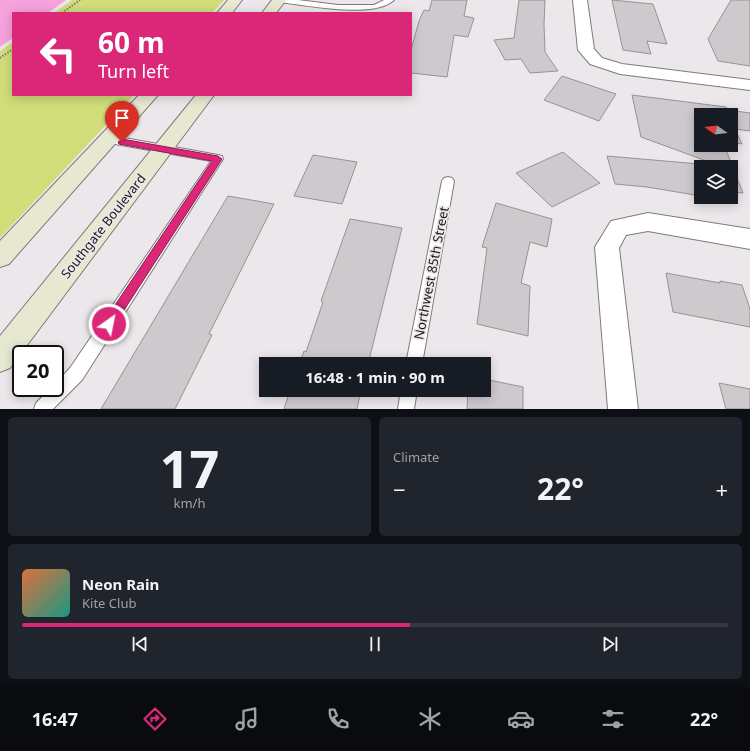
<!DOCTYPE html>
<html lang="en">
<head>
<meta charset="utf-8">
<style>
  :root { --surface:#171b24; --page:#20242c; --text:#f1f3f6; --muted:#9ea1a6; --line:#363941; --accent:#db2777 }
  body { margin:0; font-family:"Noto Sans",sans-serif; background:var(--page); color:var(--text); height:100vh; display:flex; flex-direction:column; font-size:15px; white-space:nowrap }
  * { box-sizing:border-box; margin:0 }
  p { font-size:13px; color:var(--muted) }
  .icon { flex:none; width:22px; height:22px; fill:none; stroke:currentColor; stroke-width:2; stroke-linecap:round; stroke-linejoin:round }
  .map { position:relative; height:409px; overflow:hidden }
  .panel { display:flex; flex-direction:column; gap:8px; padding:8px; background:#0d0f14; flex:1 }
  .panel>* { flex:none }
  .hud { position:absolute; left:12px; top:12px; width:400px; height:84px; border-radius:0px; box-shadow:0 2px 10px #0003; background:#db2777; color:#fff; overflow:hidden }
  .needle { width:26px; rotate:284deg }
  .controls { position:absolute; left:694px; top:108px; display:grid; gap:8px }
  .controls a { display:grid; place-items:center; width:44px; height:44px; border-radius:0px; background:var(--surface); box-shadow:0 2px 10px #0003; font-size:20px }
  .speed { position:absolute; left:12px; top:345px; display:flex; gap:8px; font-size:20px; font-weight:700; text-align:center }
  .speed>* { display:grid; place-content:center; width:52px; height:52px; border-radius:50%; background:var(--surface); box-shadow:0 2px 10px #0003; line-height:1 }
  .speed .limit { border:2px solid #111; border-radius:6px; background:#fff; color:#111 }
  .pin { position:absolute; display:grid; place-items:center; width:34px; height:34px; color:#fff; margin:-41px -17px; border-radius:50% 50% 50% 0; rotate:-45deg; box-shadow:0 0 4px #0007 }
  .pin .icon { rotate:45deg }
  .me { position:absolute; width:44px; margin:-22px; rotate:33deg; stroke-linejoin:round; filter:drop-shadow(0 0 3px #0008) }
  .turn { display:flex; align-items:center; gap:14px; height:84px; padding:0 20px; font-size:18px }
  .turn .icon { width:52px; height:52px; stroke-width:2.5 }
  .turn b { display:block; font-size:28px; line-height:34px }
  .big { font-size:30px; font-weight:700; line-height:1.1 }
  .panel .widget { flex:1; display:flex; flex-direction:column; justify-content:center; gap:6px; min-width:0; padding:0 14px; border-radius:6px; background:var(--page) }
  .panel .dial { align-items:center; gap:0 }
  .dial b { font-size:52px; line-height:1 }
  .song { display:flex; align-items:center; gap:12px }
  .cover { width:48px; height:48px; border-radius:6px; background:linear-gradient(135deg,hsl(20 70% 55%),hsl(170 70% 35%)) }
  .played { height:4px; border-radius:2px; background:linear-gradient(90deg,var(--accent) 55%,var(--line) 55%) }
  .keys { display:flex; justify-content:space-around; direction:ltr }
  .heat { display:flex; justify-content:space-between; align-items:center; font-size:22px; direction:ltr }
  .panel .tiles { flex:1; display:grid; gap:8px; grid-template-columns:1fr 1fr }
  .widget:last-child { grid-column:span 2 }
  .trip { position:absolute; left:259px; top:357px; width:232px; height:40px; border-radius:0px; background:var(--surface); box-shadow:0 2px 10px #0003; font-weight:700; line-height:40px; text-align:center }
  .menu { display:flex; height:64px; justify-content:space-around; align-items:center; background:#090b0e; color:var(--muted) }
  .menu .icon { width:28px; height:28px }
  .menu .selected { color:var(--accent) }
  .menu b { font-size:18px; color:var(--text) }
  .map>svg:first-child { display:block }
</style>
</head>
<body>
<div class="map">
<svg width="750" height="409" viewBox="0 0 750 409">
  <rect width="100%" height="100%" fill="#ece7ea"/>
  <path fill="#d0dd79" d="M72,0H224L212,13H54Z
    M13,42V95H134L0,238V51Z"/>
  <path fill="#f7a1dd" d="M0,0H66L48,13H13V38L0,47Z"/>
  <path fill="#cec9cc" stroke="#969295" d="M432,0H467L464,16L474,18L468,37L454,35L447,77L411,73V50L419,21L424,10L429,11Z
    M519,0H545L544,24L545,52L558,71L530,73L521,59L505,60L494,40L514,38Z
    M612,0L653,4L667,44L647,41L651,54L623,50Z
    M731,0H750V66L718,61L708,39Z
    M562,76L616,94L599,121L544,100Z
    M632,95L726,107L728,110L750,113V131L735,129L742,144L731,142V115H701V145H724L743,193L731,192V167H701V196L647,187L615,184L607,156L711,165L712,163L641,137Z
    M563,152L600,183L552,207L516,173Z
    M313,155L357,162L342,204L294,196Z
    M228,196L274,204L209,334L212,335L175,409H101Z
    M496,203L552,219L547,247L530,242L521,283L530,286L528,336L477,324L487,248L482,247Z
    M350,219L402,228L368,364H299L304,351L306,352L323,302L321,301Z
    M666,273L720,283V281L742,285L750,309V327L673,312Z
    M484,379L523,387V409H467L468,390H484Z
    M719,383L750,389V409H726Z
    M290,390H361L357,409H284Z"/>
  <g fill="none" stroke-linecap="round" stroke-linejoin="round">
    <g stroke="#7e7a7d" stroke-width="2">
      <path id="service" d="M275,0H298L338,5H374L384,0H394C374,19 305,5 279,2Z
        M108,135L218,155L222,156L223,159L82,380L53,409H34L36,403L51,388H55V384L70,368L211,161L104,142L103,139L104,136Z
        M448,177L452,178L454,181L422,364H406L442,181L444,178Z
        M401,390H417L414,409H398Z"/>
    </g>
    <g stroke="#7e7a7d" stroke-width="2">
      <path id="minor" d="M573,0H587L594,49L602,58L622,64L750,80V90L620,74L590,64L578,50Z
        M648,213L750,229V249L648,231L626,235L619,248L638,409H608L595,247L611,221Z"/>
    </g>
    <g stroke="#7e7a7d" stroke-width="2">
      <path id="secondary" d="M228,0H242L232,13H217Z
        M272,0H286L276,13H262Z
        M139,95H158L9,264L0,267V241Z
        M196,95H214L10,368L0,372V336Z"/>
    </g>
    <path stroke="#7b7879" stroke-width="2" stroke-dasharray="1.5 1.5" stroke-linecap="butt" d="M62,13L80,0
      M0,58L13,49"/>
    <use href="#service" fill="#fff" fill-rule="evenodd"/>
    <use href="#minor" fill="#fff" fill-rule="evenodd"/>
    <use href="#secondary" fill="#e6e8d0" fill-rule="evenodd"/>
  </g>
  <path fill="#db2777" stroke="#8e194d" d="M122,139L218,156L222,159L113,327L109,329L105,327L104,324L105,320L212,161L119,144L118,142Z"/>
  <g text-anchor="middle" stroke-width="3.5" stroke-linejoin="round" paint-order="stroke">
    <g font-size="13" fill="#1c1a1b" stroke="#ece7ea">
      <text transform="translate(103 226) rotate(-52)" y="5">Southgate Boulevard</text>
      <text transform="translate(431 273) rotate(-79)" y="5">Northwest 85th Street</text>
    </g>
  </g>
</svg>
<div class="controls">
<a><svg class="needle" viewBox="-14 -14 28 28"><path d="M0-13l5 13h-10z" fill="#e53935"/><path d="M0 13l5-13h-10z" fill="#9ea1a6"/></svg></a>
<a><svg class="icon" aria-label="layers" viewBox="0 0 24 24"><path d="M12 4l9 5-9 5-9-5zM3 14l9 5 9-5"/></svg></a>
</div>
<div class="speed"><div class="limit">20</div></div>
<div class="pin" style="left:122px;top:142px;background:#d93025"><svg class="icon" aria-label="arrive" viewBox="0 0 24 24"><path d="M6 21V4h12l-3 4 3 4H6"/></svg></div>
<svg class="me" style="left:109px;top:324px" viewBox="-20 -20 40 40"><circle r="17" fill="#db2777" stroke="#fff" stroke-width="3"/><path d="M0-11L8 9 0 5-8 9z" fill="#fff"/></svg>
<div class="trip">16:48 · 1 min · 90 m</div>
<div class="hud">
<div class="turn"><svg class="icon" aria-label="left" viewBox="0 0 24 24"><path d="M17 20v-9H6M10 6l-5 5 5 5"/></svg><div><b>60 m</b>Turn left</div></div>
</div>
</div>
<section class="panel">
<div class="tiles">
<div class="widget dial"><b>17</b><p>km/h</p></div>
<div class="widget"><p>Climate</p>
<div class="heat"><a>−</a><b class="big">22°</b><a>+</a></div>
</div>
<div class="widget">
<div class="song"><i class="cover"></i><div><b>Neon Rain</b><p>Kite Club</p></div></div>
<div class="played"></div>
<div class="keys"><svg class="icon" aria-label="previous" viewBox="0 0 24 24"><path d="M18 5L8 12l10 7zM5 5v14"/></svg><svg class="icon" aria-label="pause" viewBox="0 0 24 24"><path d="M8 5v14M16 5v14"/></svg><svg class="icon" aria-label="next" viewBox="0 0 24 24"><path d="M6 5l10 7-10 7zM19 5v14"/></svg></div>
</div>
</div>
</section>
<nav class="menu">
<b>16:47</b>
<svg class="icon selected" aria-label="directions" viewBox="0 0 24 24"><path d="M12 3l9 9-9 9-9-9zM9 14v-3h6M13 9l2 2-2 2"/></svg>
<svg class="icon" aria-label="music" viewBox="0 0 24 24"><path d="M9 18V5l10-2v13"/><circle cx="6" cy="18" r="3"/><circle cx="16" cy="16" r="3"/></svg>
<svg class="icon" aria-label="phone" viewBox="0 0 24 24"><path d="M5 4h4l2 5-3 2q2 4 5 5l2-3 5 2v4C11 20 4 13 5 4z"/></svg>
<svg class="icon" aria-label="climate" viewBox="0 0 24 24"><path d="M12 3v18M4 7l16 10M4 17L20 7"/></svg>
<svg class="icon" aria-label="car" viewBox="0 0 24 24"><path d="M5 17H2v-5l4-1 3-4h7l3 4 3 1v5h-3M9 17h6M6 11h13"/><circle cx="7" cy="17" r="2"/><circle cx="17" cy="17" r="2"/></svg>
<svg class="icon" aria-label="filters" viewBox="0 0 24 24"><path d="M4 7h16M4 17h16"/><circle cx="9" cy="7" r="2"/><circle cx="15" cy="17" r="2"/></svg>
<b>22°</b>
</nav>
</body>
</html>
